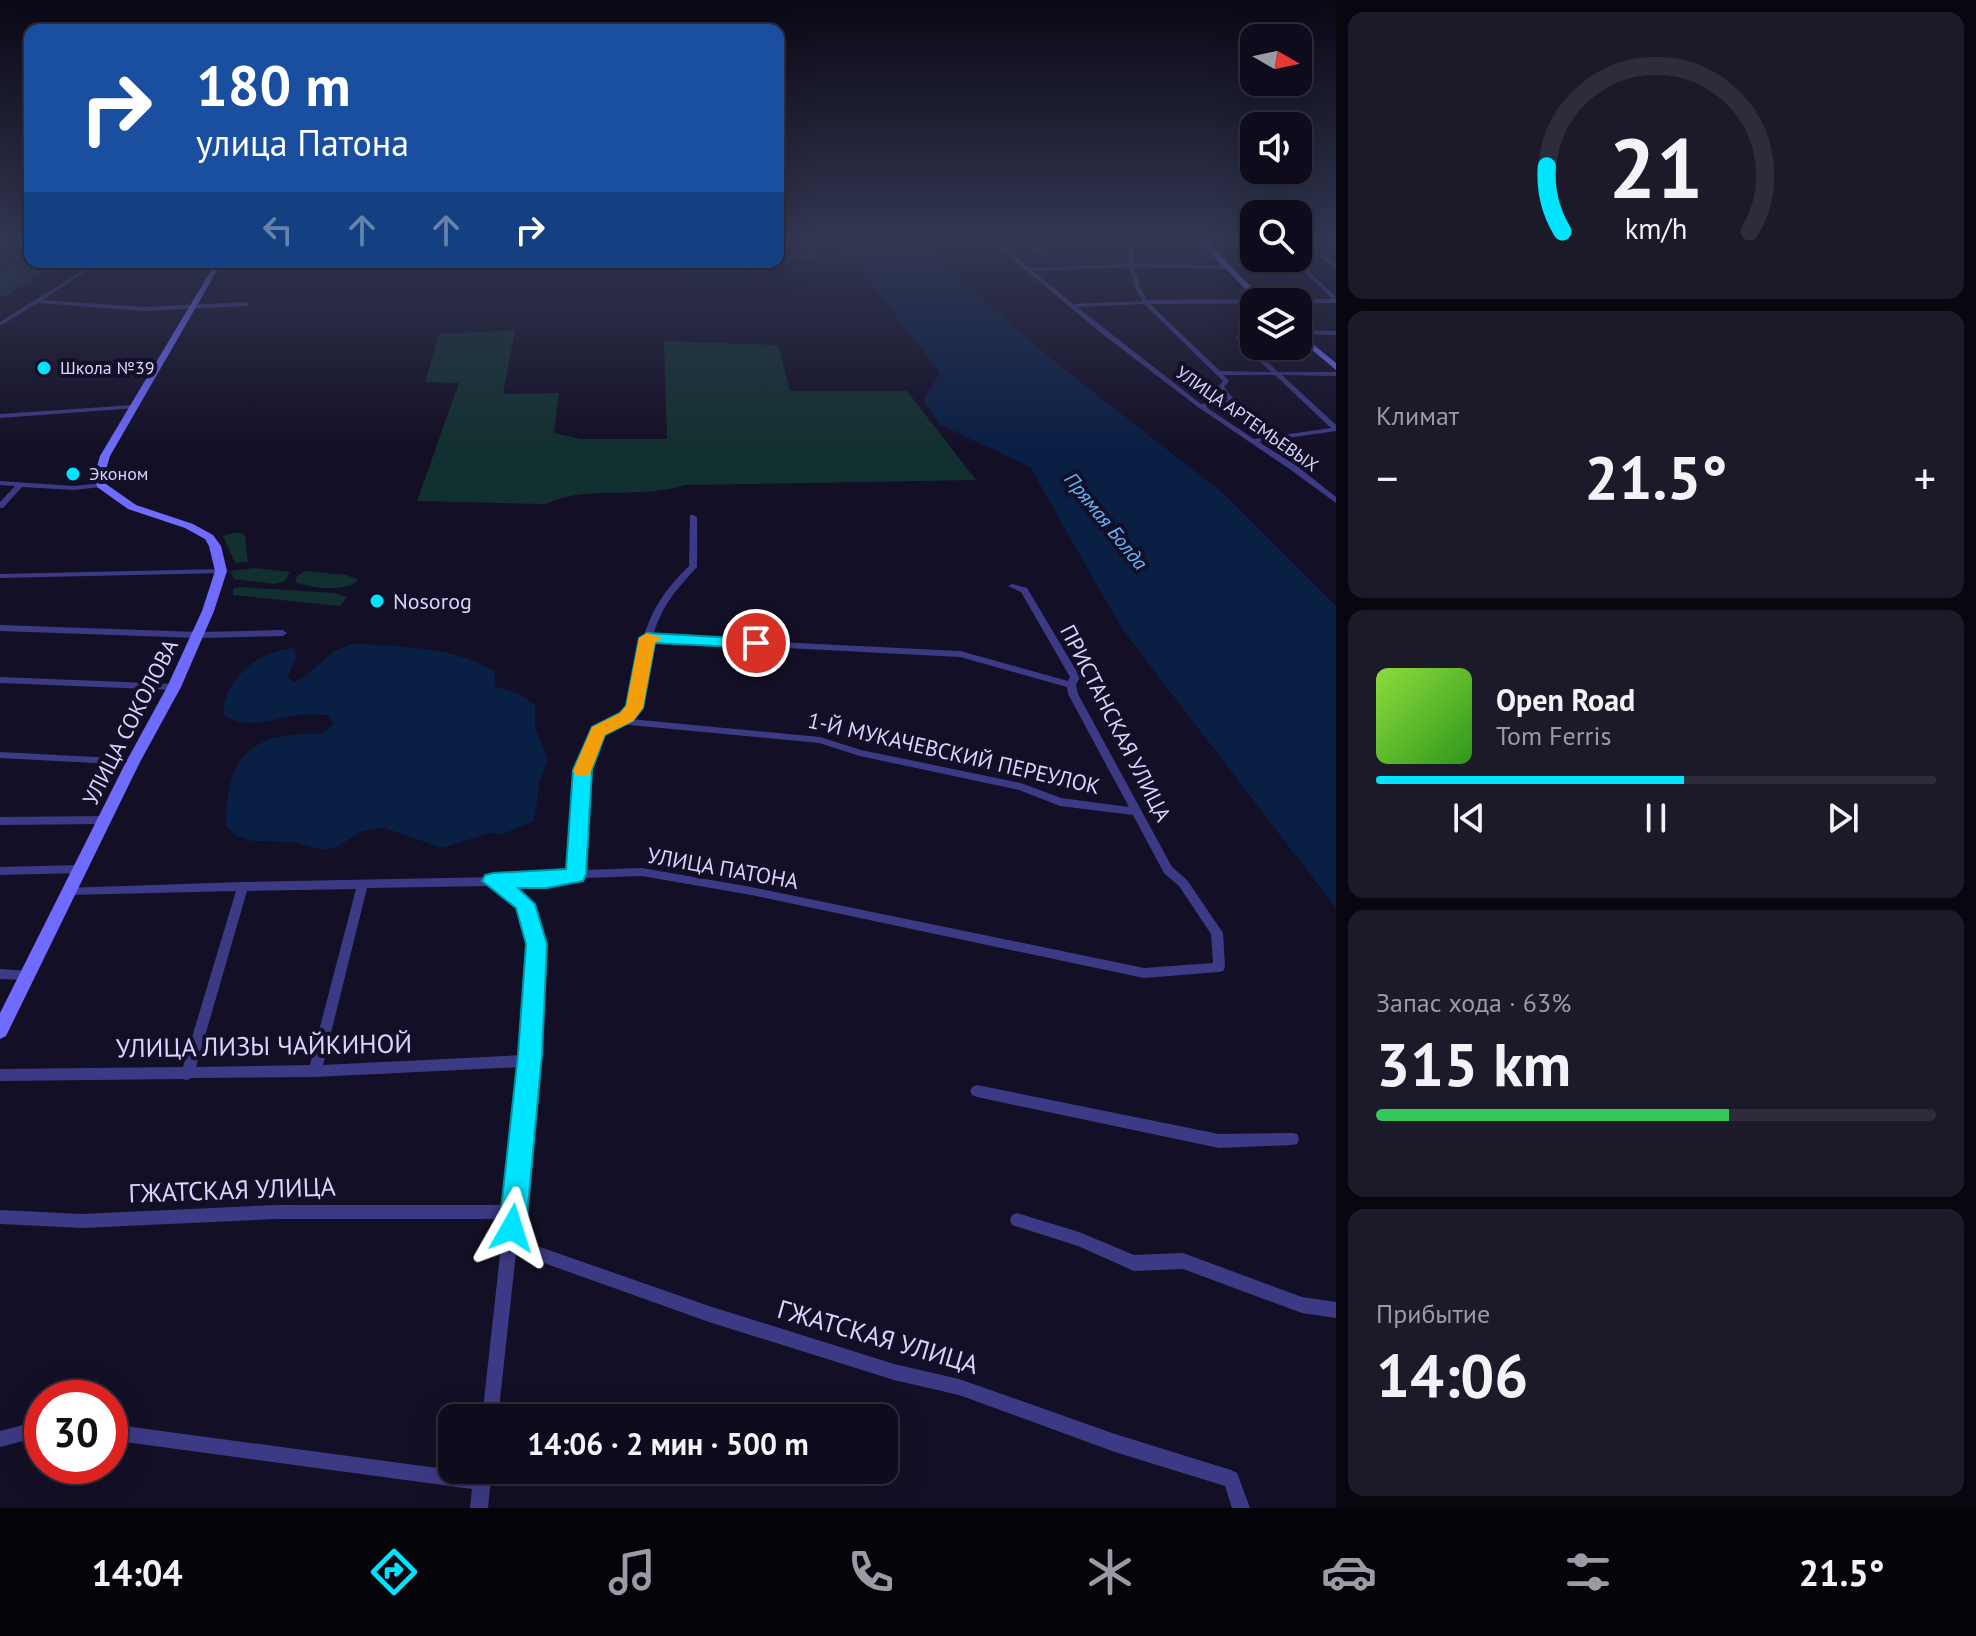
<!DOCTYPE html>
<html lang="ru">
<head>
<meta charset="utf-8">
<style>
  :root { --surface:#0e0b1c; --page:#1c1929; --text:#f1f3f6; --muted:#9b9ba3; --line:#2e2b3b; --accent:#00e5ff }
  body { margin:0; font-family:"PT Sans",sans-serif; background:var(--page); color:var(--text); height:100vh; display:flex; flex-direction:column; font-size:30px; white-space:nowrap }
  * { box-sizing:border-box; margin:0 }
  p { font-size:26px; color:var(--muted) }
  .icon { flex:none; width:44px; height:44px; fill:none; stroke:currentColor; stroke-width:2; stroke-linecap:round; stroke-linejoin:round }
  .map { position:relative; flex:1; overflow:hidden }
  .panel { display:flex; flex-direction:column; gap:12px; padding:12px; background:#08060f; width:640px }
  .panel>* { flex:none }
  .hud { position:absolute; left:24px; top:24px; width:760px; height:244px; border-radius:16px; box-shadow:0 8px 32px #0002,0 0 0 2px var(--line); background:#1a4fa0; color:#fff; overflow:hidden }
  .needle { width:52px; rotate:99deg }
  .fabs { position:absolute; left:1240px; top:24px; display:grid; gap:16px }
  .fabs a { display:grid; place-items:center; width:72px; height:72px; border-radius:16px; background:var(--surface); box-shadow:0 8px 32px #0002,0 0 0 2px var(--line); font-size:40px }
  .speed { position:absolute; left:24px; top:1380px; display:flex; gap:16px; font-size:40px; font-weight:700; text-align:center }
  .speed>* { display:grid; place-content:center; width:104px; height:104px; border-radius:50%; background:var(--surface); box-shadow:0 8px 32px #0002,0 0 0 2px var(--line); line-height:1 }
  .speed .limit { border:12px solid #d22; background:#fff; color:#111 }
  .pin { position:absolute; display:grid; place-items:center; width:68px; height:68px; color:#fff; margin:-34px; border:4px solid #fff; border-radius:50%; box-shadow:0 2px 8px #0007 }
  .me { position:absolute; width:88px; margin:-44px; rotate:6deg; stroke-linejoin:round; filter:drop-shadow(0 0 6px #0008) }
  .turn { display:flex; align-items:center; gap:28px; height:168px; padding:0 40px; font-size:36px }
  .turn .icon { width:104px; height:104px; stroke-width:2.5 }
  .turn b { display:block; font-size:56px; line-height:68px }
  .lanes { display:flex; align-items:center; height:76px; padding:0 40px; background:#0003; justify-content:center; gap:40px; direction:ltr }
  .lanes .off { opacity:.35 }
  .big { font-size:60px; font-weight:700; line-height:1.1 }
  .panel .card { flex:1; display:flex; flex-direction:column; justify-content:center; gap:12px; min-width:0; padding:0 28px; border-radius:16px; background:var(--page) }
  .panel .dial { align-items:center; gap:0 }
  .dial svg { height:208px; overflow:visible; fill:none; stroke:var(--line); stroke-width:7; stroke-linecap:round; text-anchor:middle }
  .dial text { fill:var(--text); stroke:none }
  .song { display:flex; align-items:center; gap:24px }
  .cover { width:96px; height:96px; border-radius:12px; background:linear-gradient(135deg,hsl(90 70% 55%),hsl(110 70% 35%)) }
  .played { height:8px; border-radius:4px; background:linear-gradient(90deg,var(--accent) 55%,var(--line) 55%) }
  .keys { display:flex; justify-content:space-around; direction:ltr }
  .heat { display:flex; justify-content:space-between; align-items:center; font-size:44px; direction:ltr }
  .charge { height:12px; border-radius:6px; background:linear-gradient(90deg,#34c759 63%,var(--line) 0) }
  .trip { position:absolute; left:438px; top:1404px; width:460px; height:80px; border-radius:16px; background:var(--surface); box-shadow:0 8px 32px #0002,0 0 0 2px var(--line); font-weight:700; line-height:80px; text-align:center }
  .dock { display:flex; height:128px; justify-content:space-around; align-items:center; background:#06040b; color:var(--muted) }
  .dock .icon { width:56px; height:56px }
  .dock .selected { color:var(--accent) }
  .dock b { font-size:36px; color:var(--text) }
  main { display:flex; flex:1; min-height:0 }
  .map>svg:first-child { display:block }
</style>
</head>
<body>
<main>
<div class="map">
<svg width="1336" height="1508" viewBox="0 0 1336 1508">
  <rect width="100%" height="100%" fill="#130f26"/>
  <path fill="#12302f" d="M30,255V262H65L0,298V273Z
    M684,262H739L744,274H681Z
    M515,330L503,394L559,393L554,433L581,439H667L664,341L778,345L790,391H907L976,480L685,485C640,500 588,484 545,504L417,501L459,383L425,382L439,334Z
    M233,533H242L245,536L248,562L235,563L223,536Z
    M255,568L290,572L285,581L274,584L234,579L230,571Z
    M306,571L346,575L358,580C346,593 310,588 295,582L297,576Z
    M239,587L334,593L347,597L340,606L233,595V589Z"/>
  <path fill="#0a1f44" d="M0,240H30V255L0,273Z
    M837,240H922L939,262L1060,366L1224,494L1336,606V908L1122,629L1030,467L939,424L923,400L940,373Z
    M351,644C395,645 458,648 494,671L496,687L520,694L535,705V726L548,759L540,781L534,821L503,834L489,833L442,848L382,827L360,832L337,847L322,850L294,842L253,841L236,836L226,825C226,756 251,731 322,734L333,724L329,715C316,715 303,714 290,716C268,721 242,730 223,714C225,678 259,650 295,648L296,657L288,676L293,682L303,678L334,651Z"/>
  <path fill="#241b47" stroke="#3b2d73" stroke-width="2" d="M778,240H804L815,257L778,258Z"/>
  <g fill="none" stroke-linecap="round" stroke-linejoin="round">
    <path fill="#3d3a85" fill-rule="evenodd" d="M990,240H1026L1043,252V254H1039L1024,242L999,243L1029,268L1129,264L1128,240H1132L1134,264L1226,265L1229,267L1226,269L1134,267L1140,287L1147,300L1332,299L1291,258H1296L1336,297V303L1150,304L1220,371L1271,372L1236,338L1241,332L1254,330V334L1245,335L1242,338L1278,372H1336V376L1282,375L1336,425V431L1259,442L1297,466L1336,497V503L1291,470L1198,407L1101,333ZM1129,267L1135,287L1142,301L1073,304L1033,271ZM1144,304L1223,381L1218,387L1228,400L1201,404L1077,307ZM1223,375H1275L1331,428L1254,439L1206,407L1235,401L1224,387L1229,381Z
      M1299,240H1304L1336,265V269Z
      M96,262H101L42,300L144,307L247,302L250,304L247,306L144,311L38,303L0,326V322Z
      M1298,330L1336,331V335L1298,334Z
      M134,405L137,407L136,408L0,418V414Z
      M0,481L74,486L101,483L105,485L101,487L74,490L22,487L3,508H0V502L15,486L0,485Z
      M690,515H693L697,517V567C676,590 662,605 653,636L960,651L1068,681L1070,677L1021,592L1008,586L1012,584L1027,588L1080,677L1076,685L1078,694L1172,867L1187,880L1221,930L1223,933L1225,967L1223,971L1219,972L1144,978L751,895L642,876L585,878L547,884L507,885L529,901L542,944L537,1054L520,1209L521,1212L517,1239L709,1306L894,1364L959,1379L1115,1434L1231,1470L1237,1473L1250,1508H1232L1225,1486L1115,1452L959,1395L894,1380L709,1322L516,1253L498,1418H482L504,1219H275L82,1228L0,1224V1210L82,1214L275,1205H506L522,1067L315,1077L191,1078L187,1080L183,1079L0,1081V1069L183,1067L236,891L69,895L65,894L63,891L65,888L243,882L547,876L571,872L578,770L595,729L623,715L630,707C640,647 642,611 689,566ZM652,641L960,657L1067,687L1068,694L1129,807L1061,798L1021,783L861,750L820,737L630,719L640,708ZM619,724L819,743L860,756L1019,790L1060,806L1133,815L1164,873L1179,886L1211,934L1213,963L1144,968L751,887L642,868L582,870L588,770L602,733ZM491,886L520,906L530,944L523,1055L323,1065L367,888ZM356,889L310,1065L196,1067L247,891Z
      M221,569H224V573L0,578V574Z
      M0,625L198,632L283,630L287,633L283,636L198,638L0,631Z
      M0,677L174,684L179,687L174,690L0,683Z
      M0,752L133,759L138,762L133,765L0,758Z
      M105,816L109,817L110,820L109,823L105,824L0,825V817Z
      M81,865L85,866L87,869L85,872L81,873L0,875V867Z
      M0,969L31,971L33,975L31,979L27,980L0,979Z
      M977,1085L1219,1134L1292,1133L1297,1134L1299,1139L1297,1144L1292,1145L1219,1148L977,1097L972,1095L970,1091L972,1087Z
      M1017,1213L1079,1232L1134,1255L1183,1253L1302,1297L1336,1302V1318L1302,1313L1183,1269L1134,1271L1078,1246L1012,1225L1010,1220L1012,1215Z
      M42,1420V1436L0,1447V1431Z
      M110,1424L452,1470L474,1472V1470H492L488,1508H470L472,1489L110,1440Z"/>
    <path fill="#6f6bff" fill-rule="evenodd" d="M1198,240H1205L1266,302H1258Z
      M216,262H222L110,456L105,473L106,484L136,505L193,524L213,535L221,546L227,571L214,611L181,687L140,762L6,1036L0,1039V1013L126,762L167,687L202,611L215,571L209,546L205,539L185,528L128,509L97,487L95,473L100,456Z
      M1298,332L1336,363V370L1298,338Z"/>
  </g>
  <linearGradient id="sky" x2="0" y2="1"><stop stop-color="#0a0815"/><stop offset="0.53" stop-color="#333752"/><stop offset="1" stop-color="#333752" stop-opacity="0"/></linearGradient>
  <rect width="1336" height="451" fill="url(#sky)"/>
  <path fill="#00e5ff" stroke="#0095a6" stroke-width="2" d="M647,633L756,639L764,643L756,648L655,643L643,708L633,721L605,735L592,770L586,875L583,881L547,888H518L535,904L547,944L542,1054L526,1228L522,1237L512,1241L503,1237L499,1228L518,1054L526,944L516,908L482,881L485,875L493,873L566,869L573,770L592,727L620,713L626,706L639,638Z"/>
  <path fill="#f59e0b" d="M647,633L662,638L655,643L643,708L633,721L605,735L589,776H576L573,771L592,727L620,713L626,706L639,638Z"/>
  <g fill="#00e5ff" stroke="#130f26" stroke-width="3">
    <circle cx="44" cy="368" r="8"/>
    <circle cx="73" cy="474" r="8"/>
    <circle cx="377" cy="601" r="8"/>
  </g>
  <g text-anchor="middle" stroke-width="8" stroke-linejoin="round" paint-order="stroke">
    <g font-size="18" fill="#d9d4ff" stroke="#130f26" text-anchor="start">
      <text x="60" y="374">Школа №39</text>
      <text x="89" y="480">Эконом</text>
    </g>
    <g font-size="18" fill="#d9d4ff" stroke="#130f26">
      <text transform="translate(1247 419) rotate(35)" y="6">УЛИЦА АРТЕМЬЕВЫХ</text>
    </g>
    <g font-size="20" font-style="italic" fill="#62b6ff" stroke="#130f26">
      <text transform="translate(1106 521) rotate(51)" y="7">Прямая Болда</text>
    </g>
    <g font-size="22" fill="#d9d4ff" stroke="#130f26" text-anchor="start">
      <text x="393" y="609">Nosorog</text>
    </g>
    <g font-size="22" fill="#d9d4ff" stroke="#130f26">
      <text transform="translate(130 722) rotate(-63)" y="8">УЛИЦА СОКОЛОВА</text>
      <text transform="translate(1116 723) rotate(63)" y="8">ПРИСТАНСКАЯ УЛИЦА</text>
      <text transform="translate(954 753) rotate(13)" y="8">1-Й МУКАЧЕВСКИЙ ПЕРЕУЛОК</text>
      <text transform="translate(723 868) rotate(10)" y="8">УЛИЦА ПАТОНА</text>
    </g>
    <g font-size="26" fill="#d9d4ff" stroke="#130f26">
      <text transform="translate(264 1046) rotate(-1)" y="9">УЛИЦА ЛИЗЫ ЧАЙКИНОЙ</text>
      <text transform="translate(232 1190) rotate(-2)" y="9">ГЖАТСКАЯ УЛИЦА</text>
      <text transform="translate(878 1337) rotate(16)" y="9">ГЖАТСКАЯ УЛИЦА</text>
    </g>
  </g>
</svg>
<div class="fabs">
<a><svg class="needle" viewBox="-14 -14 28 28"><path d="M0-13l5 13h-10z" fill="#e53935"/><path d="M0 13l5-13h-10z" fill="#9b9ba3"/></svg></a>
<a><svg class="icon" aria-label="sound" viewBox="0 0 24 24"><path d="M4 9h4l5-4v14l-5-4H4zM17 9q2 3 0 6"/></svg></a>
<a><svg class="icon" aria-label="search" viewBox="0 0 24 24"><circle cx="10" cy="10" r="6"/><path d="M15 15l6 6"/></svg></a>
<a><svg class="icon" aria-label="layers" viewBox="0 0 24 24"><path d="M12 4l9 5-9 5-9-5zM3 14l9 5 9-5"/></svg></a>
</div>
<div class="speed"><div class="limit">30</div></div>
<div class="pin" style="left:756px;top:643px;background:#d93025"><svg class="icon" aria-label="arrive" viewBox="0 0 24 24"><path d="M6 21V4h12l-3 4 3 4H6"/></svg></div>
<svg class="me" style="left:512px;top:1228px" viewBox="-20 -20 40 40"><path d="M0-17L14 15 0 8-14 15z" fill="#00e5ff" stroke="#fff" stroke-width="4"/></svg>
<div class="trip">14:06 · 2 мин · 500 m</div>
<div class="hud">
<div class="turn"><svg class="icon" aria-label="right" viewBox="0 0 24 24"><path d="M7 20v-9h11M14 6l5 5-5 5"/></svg><div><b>180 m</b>улица Патона</div></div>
<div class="lanes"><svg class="icon off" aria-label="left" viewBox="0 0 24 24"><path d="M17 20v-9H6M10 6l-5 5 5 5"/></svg><svg class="icon off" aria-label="ahead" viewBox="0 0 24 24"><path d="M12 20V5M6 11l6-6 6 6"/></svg><svg class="icon off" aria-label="ahead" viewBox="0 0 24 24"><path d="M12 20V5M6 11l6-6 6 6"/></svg><svg class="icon" aria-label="right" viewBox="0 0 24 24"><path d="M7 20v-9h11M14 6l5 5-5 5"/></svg></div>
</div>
</div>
<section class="panel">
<div class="card dial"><svg viewBox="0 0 100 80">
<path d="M14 69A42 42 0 1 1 86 69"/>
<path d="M14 69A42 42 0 0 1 8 44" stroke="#00e5ff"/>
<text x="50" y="56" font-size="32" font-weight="700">21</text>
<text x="50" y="72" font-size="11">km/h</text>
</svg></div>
<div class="card"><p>Климат</p>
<div class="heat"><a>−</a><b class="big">21.5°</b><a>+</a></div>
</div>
<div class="card">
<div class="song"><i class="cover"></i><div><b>Open Road</b><p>Tom Ferris</p></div></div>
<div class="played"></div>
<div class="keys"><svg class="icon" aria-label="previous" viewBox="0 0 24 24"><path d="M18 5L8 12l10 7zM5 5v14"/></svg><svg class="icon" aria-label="pause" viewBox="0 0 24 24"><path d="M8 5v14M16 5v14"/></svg><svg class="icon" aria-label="next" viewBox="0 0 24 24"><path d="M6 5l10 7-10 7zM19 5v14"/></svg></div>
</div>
<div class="card"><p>Запас хода · 63%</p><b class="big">315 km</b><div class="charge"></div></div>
<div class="card"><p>Прибытие</p><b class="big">14:06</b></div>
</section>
</main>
<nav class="dock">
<b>14:04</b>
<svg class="icon selected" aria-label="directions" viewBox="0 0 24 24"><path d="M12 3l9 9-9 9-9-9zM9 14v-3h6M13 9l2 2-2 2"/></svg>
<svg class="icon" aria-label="music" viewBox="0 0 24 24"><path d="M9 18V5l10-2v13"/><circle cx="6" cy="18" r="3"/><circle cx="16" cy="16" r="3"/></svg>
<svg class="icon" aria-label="phone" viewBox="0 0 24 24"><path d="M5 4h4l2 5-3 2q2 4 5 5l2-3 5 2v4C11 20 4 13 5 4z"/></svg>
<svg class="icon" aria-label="climate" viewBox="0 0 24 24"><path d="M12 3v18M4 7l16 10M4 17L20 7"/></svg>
<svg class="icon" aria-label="car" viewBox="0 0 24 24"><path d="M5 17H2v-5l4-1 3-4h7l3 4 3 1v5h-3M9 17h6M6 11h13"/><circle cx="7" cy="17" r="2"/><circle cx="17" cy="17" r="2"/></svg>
<svg class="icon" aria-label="filters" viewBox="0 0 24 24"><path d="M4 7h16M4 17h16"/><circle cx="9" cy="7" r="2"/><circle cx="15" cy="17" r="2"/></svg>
<b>21.5°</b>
</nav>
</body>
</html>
